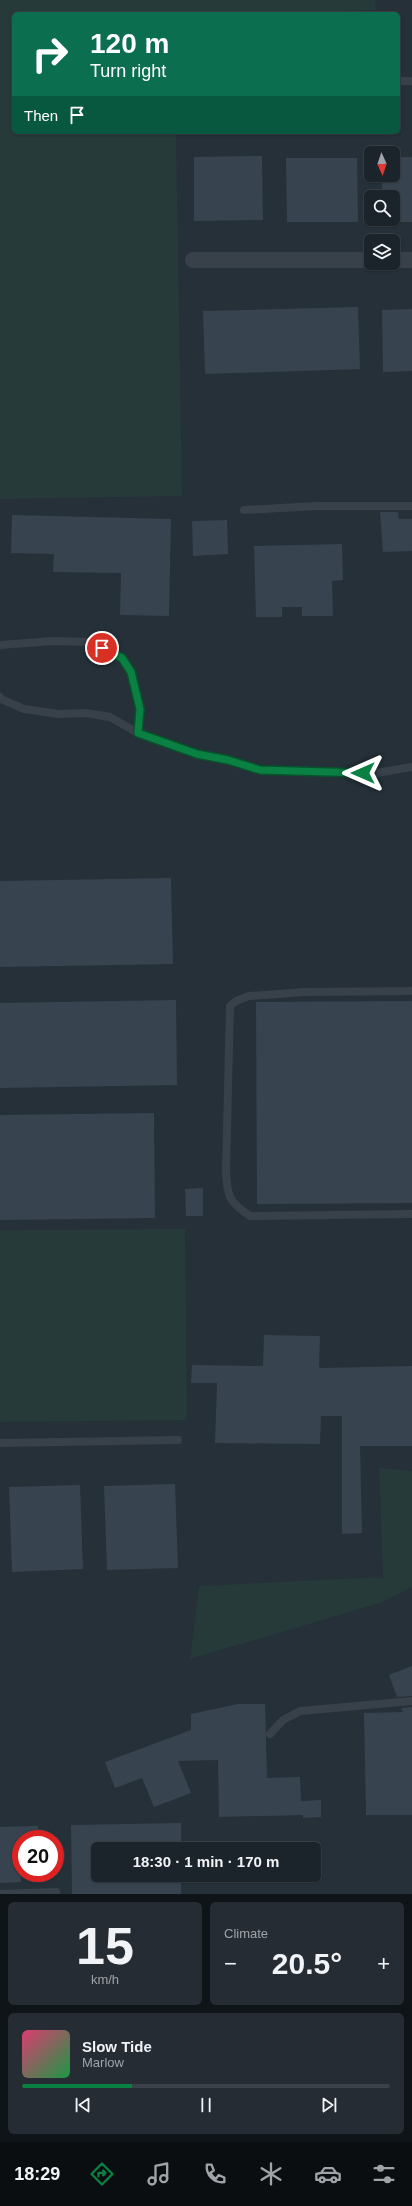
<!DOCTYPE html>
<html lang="en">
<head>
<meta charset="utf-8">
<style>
  :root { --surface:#1c242b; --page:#252c33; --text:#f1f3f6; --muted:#a0a4a9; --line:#3a4147; --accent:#0b8043 }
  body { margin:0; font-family:Arial,sans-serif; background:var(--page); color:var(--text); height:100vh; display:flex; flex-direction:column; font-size:15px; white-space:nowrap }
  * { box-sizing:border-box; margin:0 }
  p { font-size:13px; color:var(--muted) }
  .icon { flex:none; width:22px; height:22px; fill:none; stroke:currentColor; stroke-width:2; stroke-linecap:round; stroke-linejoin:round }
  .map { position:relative; height:1894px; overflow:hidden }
  .sheet { display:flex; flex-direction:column; gap:8px; padding:8px; background:#0f1418; flex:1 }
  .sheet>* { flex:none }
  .guide { position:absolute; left:12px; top:12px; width:388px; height:122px; border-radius:6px; box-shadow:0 1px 3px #0004,0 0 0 1px var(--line); background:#0b6e4f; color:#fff; overflow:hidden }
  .needle { width:26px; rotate:177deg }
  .controls { position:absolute; left:364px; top:146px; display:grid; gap:8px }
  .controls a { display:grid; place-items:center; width:36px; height:36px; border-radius:6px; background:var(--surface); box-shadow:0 1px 3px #0004,0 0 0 1px var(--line); font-size:20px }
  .speed { position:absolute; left:12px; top:1830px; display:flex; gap:8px; font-size:20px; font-weight:700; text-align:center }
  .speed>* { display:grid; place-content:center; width:52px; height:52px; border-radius:50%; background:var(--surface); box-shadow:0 1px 3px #0004,0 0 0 1px var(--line); line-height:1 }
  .speed .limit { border:6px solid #d22; background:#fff; color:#111 }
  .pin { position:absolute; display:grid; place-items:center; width:34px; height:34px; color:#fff; margin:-17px; border:2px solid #fff; border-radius:50%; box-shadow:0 1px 4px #0007 }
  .me { position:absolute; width:44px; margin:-22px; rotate:270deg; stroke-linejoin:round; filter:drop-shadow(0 0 3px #0008) }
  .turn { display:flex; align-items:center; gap:14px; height:84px; padding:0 12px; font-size:18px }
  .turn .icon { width:52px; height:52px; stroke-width:2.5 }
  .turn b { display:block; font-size:28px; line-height:34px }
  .then { display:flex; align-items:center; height:38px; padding:0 12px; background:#0003; gap:8px; font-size:15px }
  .big { font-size:30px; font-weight:600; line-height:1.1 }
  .sheet .tile { flex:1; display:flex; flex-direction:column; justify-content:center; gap:6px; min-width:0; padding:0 14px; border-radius:6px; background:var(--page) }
  .sheet .dial { align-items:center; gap:0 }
  .dial b { font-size:52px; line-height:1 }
  .song { display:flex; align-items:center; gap:12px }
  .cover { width:48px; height:48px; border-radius:6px; background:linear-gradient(135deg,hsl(340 70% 55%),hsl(140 70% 35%)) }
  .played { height:4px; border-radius:2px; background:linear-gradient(90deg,var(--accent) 30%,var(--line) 30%) }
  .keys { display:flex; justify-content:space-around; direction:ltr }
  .heat { display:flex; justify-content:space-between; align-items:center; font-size:22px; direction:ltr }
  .sheet .tiles { flex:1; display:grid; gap:8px; grid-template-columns:1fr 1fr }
  .tile:last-child { grid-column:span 2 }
  .trip { position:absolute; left:91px; top:1842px; width:230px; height:40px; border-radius:6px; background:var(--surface); box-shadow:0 1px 3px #0004,0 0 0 1px var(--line); font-weight:600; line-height:40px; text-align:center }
  .tabs { display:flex; height:64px; justify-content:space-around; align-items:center; background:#0b0e11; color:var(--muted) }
  .tabs .icon { width:28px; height:28px }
  .tabs .selected { color:var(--accent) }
  .tabs b { font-size:18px; color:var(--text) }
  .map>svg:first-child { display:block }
</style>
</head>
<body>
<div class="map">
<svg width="412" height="1894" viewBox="0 0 412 1894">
  <rect width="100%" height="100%" fill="#253039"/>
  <path fill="#263a3a" d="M0,0H375L376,10L266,14H14V132H176L182,496L0,499Z
    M185,1229L187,1420L0,1422V1230Z
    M379,1468L412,1471V1587L380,1603L190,1659L199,1586L383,1577Z"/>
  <path fill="#374450" d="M262,156L263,220L194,221V157Z
    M393,157H412V222H393V197H382V175H393Z
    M286,158H357L358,222H287Z
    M358,307L360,369L205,374L203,311Z
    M412,309V371L383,372L382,310Z
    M380,512H398L399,519H412V551L383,552Z
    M12,515L171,519L169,616L120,615L121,573L53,572L54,554L11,553Z
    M227,520L228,554L193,556L192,521Z
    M342,544L343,580L332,581L333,616H302V607H282V617H256L254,546Z
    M171,878L173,964L0,967V881Z
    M176,1000L177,1085L0,1088V1003Z
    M412,1001V1203L257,1204L256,1002Z
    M154,1113L155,1218L0,1220V1115Z
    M203,1188V1216H186L185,1189Z
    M264,1335L320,1336L319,1367L321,1368L412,1366V1446H360L362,1533L342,1534V1416H321L320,1444L215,1443L217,1383H191L192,1365L263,1366Z
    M175,1484L178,1568L107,1570L104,1486Z
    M80,1485L83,1569L12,1572L9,1487Z
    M412,1666V1696L397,1697L389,1675Z
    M238,1704H265L267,1778L300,1777L301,1801L321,1800V1817L303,1818V1815L219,1817L218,1760L178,1761L191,1793L154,1807L142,1778L115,1788L105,1762L191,1730V1714Z
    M412,1707V1815H366L364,1713L403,1712L401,1708Z
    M181,1823V1849H98V1875H181V1894H72L71,1825Z
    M38,1826V1839H21V1882L0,1883V1827Z"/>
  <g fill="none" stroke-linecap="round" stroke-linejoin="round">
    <path stroke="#38414a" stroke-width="8" d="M398,81H412
      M244,510L317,506H412
      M0,645L53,641L92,642L122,658L131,671L140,709L138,733
      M0,697L1,699L24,709L59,714L86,713L110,717L138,733L197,754L228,759L260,770L377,773L412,767
      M412,991L305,992L249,996L236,1001L230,1006L226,1171C227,1196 229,1202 250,1216L412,1214
      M0,1443L178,1440
      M270,1734L283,1720L300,1711L412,1701
      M0,1894L56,1892"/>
    <path stroke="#38414a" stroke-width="16" d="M193,260H371
      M393,260H412"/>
  </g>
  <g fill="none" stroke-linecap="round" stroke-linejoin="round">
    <g stroke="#07532c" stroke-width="10">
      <path id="route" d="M102,648L122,658L131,672L140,709L138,733L197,754L228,760L260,770L363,773"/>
    </g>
    <use href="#route" stroke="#0b8043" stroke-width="7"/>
  </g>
</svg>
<div class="controls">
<a><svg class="needle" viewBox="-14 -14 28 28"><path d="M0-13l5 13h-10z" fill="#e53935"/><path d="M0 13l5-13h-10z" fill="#a0a4a9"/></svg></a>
<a><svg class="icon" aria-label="search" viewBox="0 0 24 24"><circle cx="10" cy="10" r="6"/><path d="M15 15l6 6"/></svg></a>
<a><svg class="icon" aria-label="layers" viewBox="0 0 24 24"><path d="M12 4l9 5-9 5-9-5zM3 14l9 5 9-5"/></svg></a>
</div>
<div class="speed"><div class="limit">20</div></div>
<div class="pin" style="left:102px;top:648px;background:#d93025"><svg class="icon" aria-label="arrive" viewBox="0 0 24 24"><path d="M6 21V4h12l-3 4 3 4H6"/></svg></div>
<svg class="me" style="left:363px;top:773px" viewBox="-20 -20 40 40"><path d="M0-17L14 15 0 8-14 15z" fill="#0b8043" stroke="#fff" stroke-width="4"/></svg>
<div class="trip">18:30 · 1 min · 170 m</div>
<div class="guide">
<div class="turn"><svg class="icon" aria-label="right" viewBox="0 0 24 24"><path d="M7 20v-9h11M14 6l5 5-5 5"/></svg><div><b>120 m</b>Turn right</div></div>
<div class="then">Then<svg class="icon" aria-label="arrive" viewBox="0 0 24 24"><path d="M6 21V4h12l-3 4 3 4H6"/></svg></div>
</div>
</div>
<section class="sheet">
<div class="tiles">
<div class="tile dial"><b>15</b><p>km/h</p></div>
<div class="tile"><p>Climate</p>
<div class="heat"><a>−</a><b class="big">20.5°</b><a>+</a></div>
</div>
<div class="tile">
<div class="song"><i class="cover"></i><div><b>Slow Tide</b><p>Marlow</p></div></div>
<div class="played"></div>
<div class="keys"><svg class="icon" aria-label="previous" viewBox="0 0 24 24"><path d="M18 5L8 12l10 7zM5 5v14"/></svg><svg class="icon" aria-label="pause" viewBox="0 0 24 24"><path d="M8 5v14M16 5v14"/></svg><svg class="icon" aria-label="next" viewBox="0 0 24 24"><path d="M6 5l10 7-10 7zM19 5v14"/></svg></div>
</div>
</div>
</section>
<nav class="tabs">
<b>18:29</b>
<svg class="icon selected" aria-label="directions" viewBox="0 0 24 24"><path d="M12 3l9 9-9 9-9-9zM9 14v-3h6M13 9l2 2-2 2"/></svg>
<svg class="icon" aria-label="music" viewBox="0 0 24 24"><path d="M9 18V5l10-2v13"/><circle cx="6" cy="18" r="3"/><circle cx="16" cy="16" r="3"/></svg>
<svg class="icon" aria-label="phone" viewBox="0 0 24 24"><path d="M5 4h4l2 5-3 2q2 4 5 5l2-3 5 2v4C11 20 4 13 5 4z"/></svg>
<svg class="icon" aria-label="climate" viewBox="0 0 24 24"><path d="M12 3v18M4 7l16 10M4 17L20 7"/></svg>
<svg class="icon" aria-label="car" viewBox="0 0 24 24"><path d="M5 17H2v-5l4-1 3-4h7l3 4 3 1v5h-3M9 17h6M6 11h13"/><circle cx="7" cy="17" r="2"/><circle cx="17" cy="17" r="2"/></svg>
<svg class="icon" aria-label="filters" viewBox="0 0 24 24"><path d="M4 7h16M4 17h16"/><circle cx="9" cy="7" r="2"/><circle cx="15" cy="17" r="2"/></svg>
</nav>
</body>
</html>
